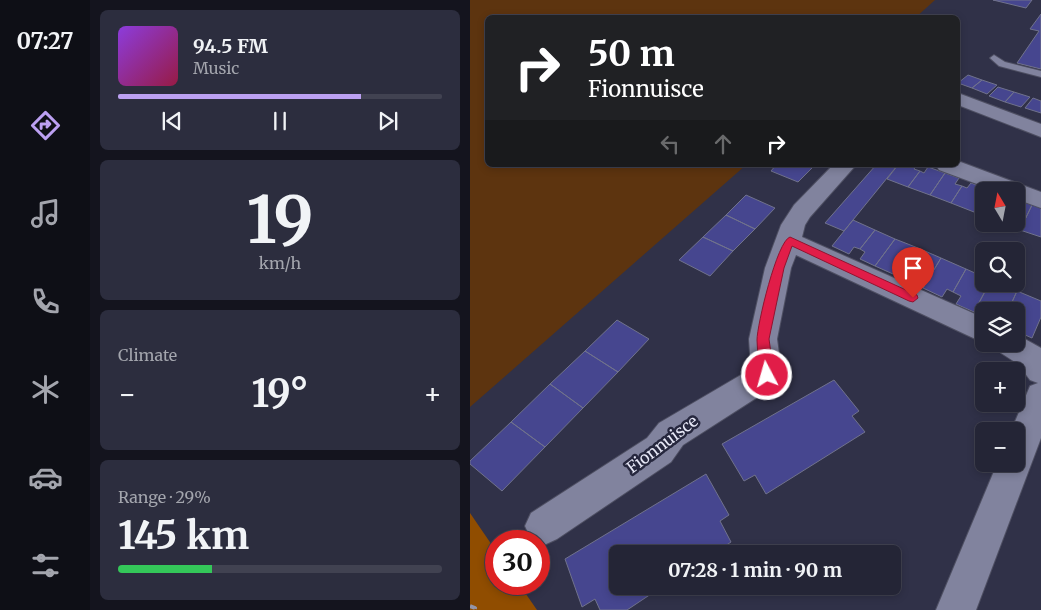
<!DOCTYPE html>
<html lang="en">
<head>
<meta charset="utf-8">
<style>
  :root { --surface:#242536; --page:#2c2d3e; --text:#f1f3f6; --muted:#a3a5ad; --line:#414251; --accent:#bca0f2 }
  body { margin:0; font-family:Merriweather,serif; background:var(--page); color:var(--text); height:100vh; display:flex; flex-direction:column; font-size:19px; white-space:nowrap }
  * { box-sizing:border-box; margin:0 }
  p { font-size:16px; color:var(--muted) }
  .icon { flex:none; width:28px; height:28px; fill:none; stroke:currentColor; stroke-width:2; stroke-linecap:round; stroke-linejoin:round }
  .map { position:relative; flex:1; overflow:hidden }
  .panel { display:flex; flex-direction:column; gap:10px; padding:10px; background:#14141e; width:380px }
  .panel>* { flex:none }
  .banner { position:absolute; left:15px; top:15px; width:475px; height:152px; border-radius:8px; box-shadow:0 2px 8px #0003,0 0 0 1px var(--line); background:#202124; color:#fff; overflow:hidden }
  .needle { width:32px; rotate:350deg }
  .fabs { position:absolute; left:505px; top:182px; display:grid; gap:10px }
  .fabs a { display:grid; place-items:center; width:50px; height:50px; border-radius:8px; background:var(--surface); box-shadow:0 2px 8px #0003,0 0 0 1px var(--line); font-size:25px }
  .speed { position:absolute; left:15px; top:530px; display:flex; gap:10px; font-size:25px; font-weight:700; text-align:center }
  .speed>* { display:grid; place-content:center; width:65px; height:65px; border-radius:50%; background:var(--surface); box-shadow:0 2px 8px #0003,0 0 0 1px var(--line); line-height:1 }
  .speed .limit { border:8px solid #d22; background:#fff; color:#111 }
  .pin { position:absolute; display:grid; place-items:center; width:42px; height:42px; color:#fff; margin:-51px -21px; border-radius:50% 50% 50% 0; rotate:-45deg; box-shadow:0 0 5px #0007 }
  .pin .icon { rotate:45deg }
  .me { position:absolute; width:55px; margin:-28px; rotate:354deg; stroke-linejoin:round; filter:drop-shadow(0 0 4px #0008) }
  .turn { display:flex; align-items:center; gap:18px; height:105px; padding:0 20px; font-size:22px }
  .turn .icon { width:65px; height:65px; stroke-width:2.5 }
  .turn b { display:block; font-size:35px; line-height:42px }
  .lanes { display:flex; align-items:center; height:48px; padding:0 20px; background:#0003; justify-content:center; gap:25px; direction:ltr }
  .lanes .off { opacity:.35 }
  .big { font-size:38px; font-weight:700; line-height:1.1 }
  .panel .widget { flex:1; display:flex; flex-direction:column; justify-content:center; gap:8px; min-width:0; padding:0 18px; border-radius:8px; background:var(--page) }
  .panel .dial { align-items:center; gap:0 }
  .dial b { font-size:65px; line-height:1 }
  .song { display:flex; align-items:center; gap:15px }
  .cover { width:60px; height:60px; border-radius:8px; background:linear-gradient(135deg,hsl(270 70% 55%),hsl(340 70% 35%)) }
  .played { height:5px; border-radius:2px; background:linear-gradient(90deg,var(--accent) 75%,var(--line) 75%) }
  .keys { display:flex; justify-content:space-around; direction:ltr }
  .heat { display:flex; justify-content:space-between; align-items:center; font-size:28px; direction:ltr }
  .charge { height:8px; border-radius:4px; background:linear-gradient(90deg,#34c759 29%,var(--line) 0) }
  .trip { position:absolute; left:139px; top:545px; width:292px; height:50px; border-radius:8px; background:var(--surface); box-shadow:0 2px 8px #0003,0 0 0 1px var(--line); font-weight:700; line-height:50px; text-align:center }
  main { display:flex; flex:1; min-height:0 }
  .tab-bar { display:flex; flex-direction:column; width:90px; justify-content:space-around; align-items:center; background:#0e0f16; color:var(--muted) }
  .tab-bar .icon { width:35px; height:35px }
  .tab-bar .on { color:var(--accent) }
  .tab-bar b { font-size:22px; color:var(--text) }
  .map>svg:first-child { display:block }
</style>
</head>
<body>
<main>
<nav class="tab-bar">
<b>07:27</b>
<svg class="icon on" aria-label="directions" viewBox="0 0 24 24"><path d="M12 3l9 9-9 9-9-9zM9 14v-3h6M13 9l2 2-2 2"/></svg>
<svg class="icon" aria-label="music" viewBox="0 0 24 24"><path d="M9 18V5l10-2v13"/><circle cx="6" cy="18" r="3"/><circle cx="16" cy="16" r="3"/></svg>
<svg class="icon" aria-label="phone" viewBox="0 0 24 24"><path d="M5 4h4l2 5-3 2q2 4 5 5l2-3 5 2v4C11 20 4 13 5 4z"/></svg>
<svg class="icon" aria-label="climate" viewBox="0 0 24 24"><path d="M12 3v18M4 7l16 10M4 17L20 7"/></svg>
<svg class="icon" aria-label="car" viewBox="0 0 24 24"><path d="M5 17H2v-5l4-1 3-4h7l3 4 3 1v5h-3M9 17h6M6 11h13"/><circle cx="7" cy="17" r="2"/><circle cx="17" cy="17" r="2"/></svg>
<svg class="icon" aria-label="filters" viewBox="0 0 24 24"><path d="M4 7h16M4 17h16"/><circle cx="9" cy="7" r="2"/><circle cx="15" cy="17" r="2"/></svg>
</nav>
<section class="panel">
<div class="widget">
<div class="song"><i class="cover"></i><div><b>94.5 FM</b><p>Music</p></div></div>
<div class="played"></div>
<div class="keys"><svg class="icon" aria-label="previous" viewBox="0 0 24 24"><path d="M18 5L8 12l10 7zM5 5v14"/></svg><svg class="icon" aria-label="pause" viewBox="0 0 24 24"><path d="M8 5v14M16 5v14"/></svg><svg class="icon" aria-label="next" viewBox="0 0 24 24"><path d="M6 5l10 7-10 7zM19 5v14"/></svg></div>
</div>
<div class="widget dial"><b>19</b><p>km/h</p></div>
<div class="widget"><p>Climate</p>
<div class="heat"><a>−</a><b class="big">19°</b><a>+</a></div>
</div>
<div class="widget"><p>Range · 29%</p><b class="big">145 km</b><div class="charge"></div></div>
</section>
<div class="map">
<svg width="571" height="610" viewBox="0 0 571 610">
  <rect width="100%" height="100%" fill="#303148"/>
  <path fill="#5d340f" d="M0,0H465L445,18H18V165H276L0,407Z"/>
  <path fill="#904d00" d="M0,513L26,551V584H49L67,610H0Z"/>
  <path fill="#46468f" stroke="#70728c" d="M523,0H562L556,8Z
    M571,14V69L547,63L569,31L560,29Z
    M498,75L512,80L502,88L488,83Z
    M512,80L527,85L517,94L502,88Z
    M528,87L544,92L535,102L519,96Z
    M544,92L560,97L551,107L535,102Z
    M563,98L571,101V113L555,108Z
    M306,165H345L328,182L301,171Z
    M406,165H420L426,167L374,231L355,223Z
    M428,165H447L444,169L450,171L438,187L417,179Z
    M458,167L475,173L460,195L438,187L450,171L454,173Z
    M475,173L489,178L485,184L492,186L481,203L460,195Z
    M501,183L517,189L514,191V195L504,212L481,203L492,186L497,188Z
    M276,195L305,208L285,229L256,215Z
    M514,195V216L504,212Z
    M546,199L562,205L550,230L535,224H546Z
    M562,205L571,208V237L550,230Z
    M256,215L285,229L263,251L233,237Z
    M383,220L405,230L390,249L384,247L379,254L362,246Z
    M405,230L425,239L405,266L390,259L395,252L390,249Z
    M233,237L263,251L240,276L209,260Z
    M425,239L448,248L434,269L428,267L423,274L405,266Z
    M448,248L471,258L453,288L435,280L440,272L434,269Z
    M471,258L496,269L483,292L477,289L472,297L453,288Z
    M496,269L514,277V284H519L504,312L486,304L491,296L483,292Z
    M519,284H530L547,291L538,311H514V317L504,312Z
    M547,291L571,301V317L562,338L546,331V311H538Z
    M147,320L179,339L148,372L115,351Z
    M115,351L148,372L113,408L80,384Z
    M364,380L389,411L382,416L395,432L296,494L285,475L274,481L252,444Z
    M80,384L113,408L75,447L41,422Z
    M41,422L75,447L32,491L0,464V461Z
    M236,474L259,515L250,521L261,542L243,554H148V586H193L157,610H130L125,599L112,607L95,559Z"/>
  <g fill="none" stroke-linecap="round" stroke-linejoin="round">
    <g stroke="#4e4f62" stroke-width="2">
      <path id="service" d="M524,55L535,62L571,71V77L529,66L520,58Z"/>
    </g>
    <g stroke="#4e4f62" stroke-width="2">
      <path id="minor" d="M488,93L571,124V137L488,105Z
        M488,161L571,192V208L546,199V191H526L469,170L466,165H488Z
        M363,165H386L340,217L335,225L332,237L514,318V343L326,255L321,268L307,339L312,375L308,384L213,445L201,462L87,539L74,545L61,539L55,526L61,513L177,438L189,423L281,369L279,339L295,268L311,225L324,205Z
        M546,334L571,348V438L506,610H466L527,464H546V431H541L560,386L568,383L560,380L548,364L531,353L526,344H546Z"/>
    </g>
    <path stroke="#9495a8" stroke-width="4" stroke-dasharray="6 3" stroke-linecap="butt" d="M0,606L5,608L4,610"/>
    <use href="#service" fill="#81839e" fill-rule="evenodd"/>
    <use href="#minor" fill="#81839e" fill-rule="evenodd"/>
  </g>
  <path fill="#e11d48" stroke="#92132f" d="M320,237L447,295L448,298L443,302L439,301L322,246L314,268L299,339L304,375L302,379L297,381L293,379L291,375C290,364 287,352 287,340C287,325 307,241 320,237Z"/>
  <g text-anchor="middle" stroke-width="5" stroke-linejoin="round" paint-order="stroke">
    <g font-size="16" fill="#e7e8f7" stroke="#26273e">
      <text transform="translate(192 444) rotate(-37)" y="6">Fionnuisce</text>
    </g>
  </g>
</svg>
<div class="fabs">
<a><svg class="needle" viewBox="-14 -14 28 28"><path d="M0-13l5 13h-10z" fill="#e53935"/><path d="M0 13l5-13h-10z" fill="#a3a5ad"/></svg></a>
<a><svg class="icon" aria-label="search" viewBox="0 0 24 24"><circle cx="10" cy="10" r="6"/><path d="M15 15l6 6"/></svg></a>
<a><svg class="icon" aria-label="layers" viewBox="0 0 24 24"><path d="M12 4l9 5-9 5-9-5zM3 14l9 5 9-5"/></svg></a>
<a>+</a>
<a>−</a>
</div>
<div class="speed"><div class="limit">30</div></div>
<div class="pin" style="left:443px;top:298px;background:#d93025"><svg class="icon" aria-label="arrive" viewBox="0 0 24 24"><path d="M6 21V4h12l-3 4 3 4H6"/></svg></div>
<svg class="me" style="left:297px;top:375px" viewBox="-20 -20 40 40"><circle r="17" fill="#e11d48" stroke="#fff" stroke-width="3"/><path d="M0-11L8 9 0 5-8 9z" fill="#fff"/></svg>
<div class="trip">07:28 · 1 min · 90 m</div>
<div class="banner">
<div class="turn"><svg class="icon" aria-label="right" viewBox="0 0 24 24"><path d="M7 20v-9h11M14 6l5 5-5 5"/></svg><div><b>50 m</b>Fionnuisce</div></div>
<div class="lanes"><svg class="icon off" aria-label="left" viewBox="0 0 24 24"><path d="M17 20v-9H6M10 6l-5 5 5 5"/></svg><svg class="icon off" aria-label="ahead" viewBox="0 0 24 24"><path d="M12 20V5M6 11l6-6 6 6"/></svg><svg class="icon" aria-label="right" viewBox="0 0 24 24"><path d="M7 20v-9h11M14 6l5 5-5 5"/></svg></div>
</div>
</div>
</main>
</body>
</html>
